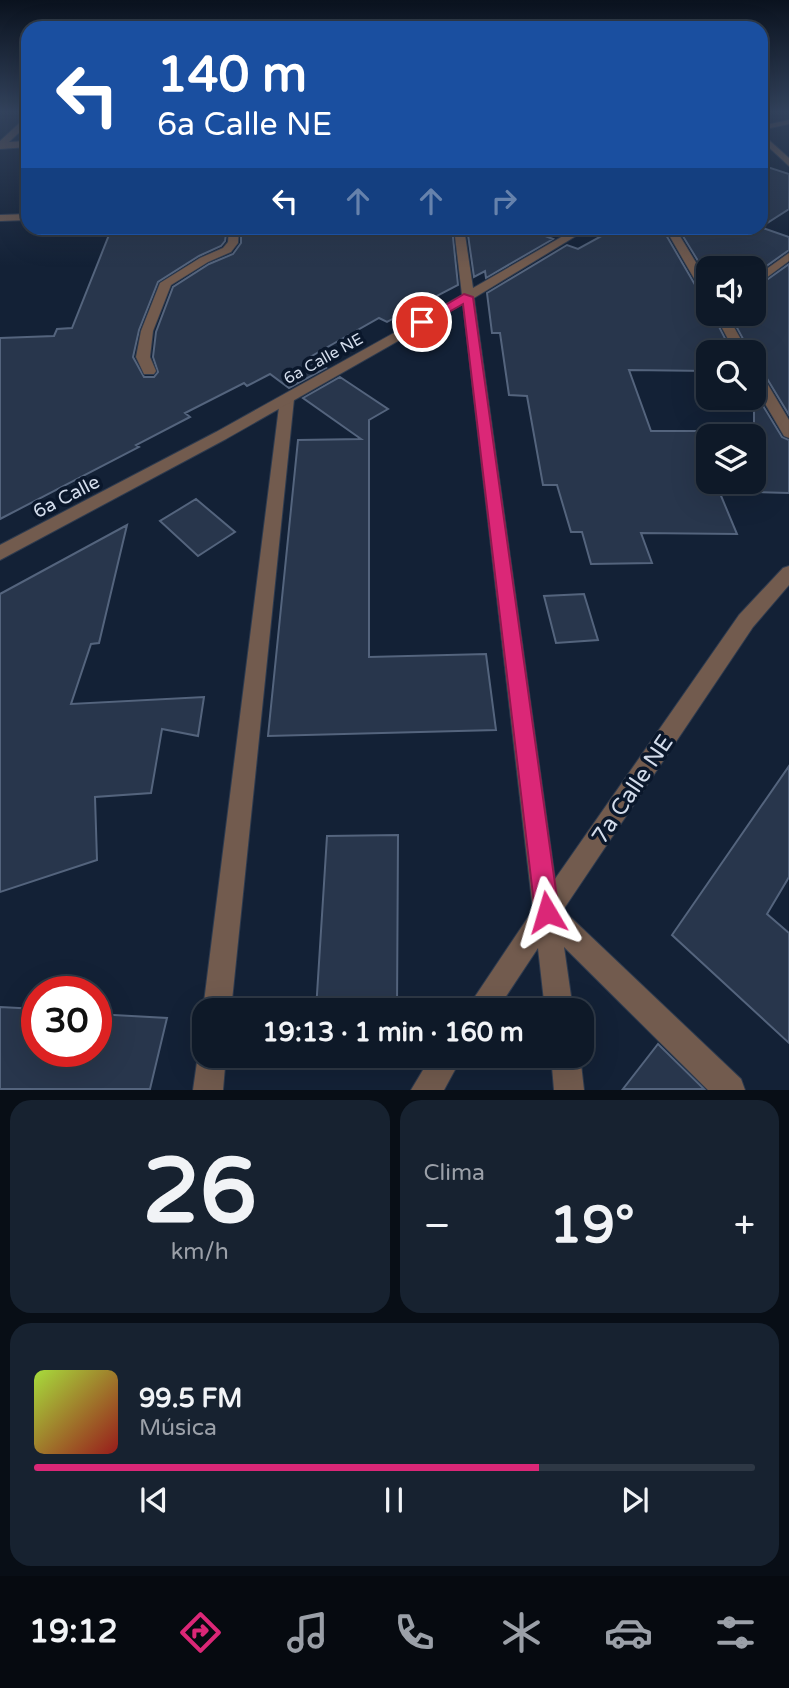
<!DOCTYPE html>
<html lang="es">
<head>
<meta charset="utf-8">
<style>
  :root { --surface:#0e1928; --page:#172230; --text:#f1f3f6; --muted:#9ba0a8; --line:#2e3845; --accent:#db2777 }
  body { margin:0; font-family:"Varela Round",sans-serif; background:var(--page); color:var(--text); height:100vh; display:flex; flex-direction:column; font-size:26px; white-space:nowrap }
  * { box-sizing:border-box; margin:0 }
  p { font-size:23px; color:var(--muted) }
  .icon { flex:none; width:38px; height:38px; fill:none; stroke:currentColor; stroke-width:2; stroke-linecap:round; stroke-linejoin:round }
  .map { position:relative; height:1090px; overflow:hidden }
  .drawer { display:flex; flex-direction:column; gap:10px; padding:10px; background:#080e16; flex:1 }
  .drawer>* { flex:none }
  .top-card { position:absolute; left:21px; top:21px; width:747px; height:214px; border-radius:21px; box-shadow:0 7px 28px #0002,0 0 0 2px var(--line); background:#1a4fa0; color:#fff; overflow:hidden }
  .tools { position:absolute; left:696px; top:256px; display:grid; gap:14px }
  .tools a { display:grid; place-items:center; width:70px; height:70px; border-radius:14px; background:var(--surface); box-shadow:0 7px 28px #0002,0 0 0 2px var(--line); font-size:35px }
  .speed { position:absolute; left:21px; top:976px; display:flex; gap:14px; font-size:35px; font-weight:700; text-align:center }
  .speed>* { display:grid; place-content:center; width:91px; height:91px; border-radius:50%; background:var(--surface); box-shadow:0 7px 28px #0002,0 0 0 2px var(--line); line-height:1 }
  .speed .limit { border:10px solid #d22; background:#fff; color:#111 }
  .pin { position:absolute; display:grid; place-items:center; width:60px; height:60px; color:#fff; margin:-30px; border:4px solid #fff; border-radius:50%; box-shadow:0 2px 7px #0007 }
  .me { position:absolute; width:77px; margin:-38px; rotate:353deg; stroke-linejoin:round; filter:drop-shadow(0 0 5px #0008) }
  .turn { display:flex; align-items:center; gap:24px; height:147px; padding:0 21px; font-size:32px }
  .turn .icon { width:91px; height:91px; stroke-width:2.5 }
  .turn b { display:block; font-size:49px; line-height:60px }
  .lanes { display:flex; align-items:center; height:66px; padding:0 21px; background:#0003; justify-content:center; gap:35px; direction:ltr }
  .lanes .off { opacity:.35 }
  .big { font-size:52px; font-weight:800; line-height:1.1 }
  .drawer .widget { flex:1; display:flex; flex-direction:column; justify-content:center; gap:10px; min-width:0; padding:0 24px; border-radius:21px; background:var(--page) }
  .drawer .dial { align-items:center; gap:0 }
  .dial b { font-size:91px; line-height:1 }
  .song { display:flex; align-items:center; gap:21px }
  .cover { width:84px; height:84px; border-radius:10px; background:linear-gradient(135deg,hsl(80 70% 55%),hsl(0 70% 35%)) }
  .played { height:7px; border-radius:4px; background:linear-gradient(90deg,var(--accent) 70%,var(--line) 70%) }
  .keys { display:flex; justify-content:space-around; direction:ltr }
  .heat { display:flex; justify-content:space-between; align-items:center; font-size:38px; direction:ltr }
  .drawer .tiles { flex:1; display:grid; gap:10px; grid-template-columns:1fr 1fr }
  .widget:last-child { grid-column:span 2 }
  .trip { position:absolute; left:192px; top:998px; width:402px; height:70px; border-radius:21px; background:var(--surface); box-shadow:0 7px 28px #0002,0 0 0 2px var(--line); font-weight:800; line-height:70px; text-align:center }
  .dock { display:flex; height:112px; justify-content:space-around; align-items:center; background:#060a10; color:var(--muted) }
  .dock .icon { width:49px; height:49px }
  .dock .on { color:var(--accent) }
  .dock b { font-size:32px; color:var(--text) }
  .map>svg:first-child { display:block }
</style>
</head>
<body>
<div class="map">
<svg width="789" height="1090" viewBox="0 0 789 1090">
  <rect width="100%" height="100%" fill="#132136"/>
  <path fill="#28364c" stroke="#54647d" stroke-width="2" fill-rule="evenodd" d="M761,165L789,174V209L761,227Z
    M119,228H227L225,241L221,246L199,256L158,282L139,330L133,357L144,377H154L158,372L153,357L156,332L173,287L209,264L233,254L241,243V228H452L458,285L387,322L379,318L310,357L326,368L289,388L270,374L247,386L244,383L185,413L190,417L136,445L139,447L0,519V338L54,336L57,329L72,328L109,235L117,234Z
    M467,228H525L553,239L486,278L485,271L474,277Z
    M616,228H662L701,295L709,300V313H712L732,352H709V371L629,370L651,431H754V391L782,437L789,440V493L719,491L737,534L641,533L652,563L591,564L582,532H571L557,485H543L527,396L509,395L500,333H492L487,293L567,245L578,249ZM709,436H754V481H709Z
    M678,228H763L789,237V250L754,275V268H709V279Z
    M789,264V415L763,372L754,367V352H750L729,313H754V289Z
    M340,377L388,409L369,420V657L486,654L496,730L268,736L298,440L361,439L303,398Z
    M196,499L235,532L198,556L160,521Z
    M127,525L99,643L91,644L71,704L204,697L198,736L162,729L151,793L95,797L97,860L0,892V594Z
    M584,594L598,640L556,643L544,596Z
    M789,766V877L767,914L789,933V1043L672,935Z
    M398,835L397,1010H316L327,836Z
    M0,1007L37,1009V1052H96V1014L167,1018L150,1089H0Z
    M658,1044L704,1089H623Z"/>
  <g fill="none" stroke-linecap="round" stroke-linejoin="round">
    <g stroke="#2e3b4f" stroke-width="2">
      <path id="service" d="M761,133L789,158V166L761,140Z
        M229,228H239L238,243L231,252L208,262L171,285L153,331L150,357L156,371L154,374H144L136,357L141,331L160,283L200,258L223,248L228,242Z
        M665,228H675L709,284V298L703,294Z
        M789,253V261L754,287V278Z
        M714,313H726L748,352H735Z
        M754,369L761,373L789,420V438L784,436L754,385Z
        M287,395L294,399L231,1010H205V1014L203,1010L280,399Z
        M205,1044V1055H226L223,1090H193L198,1055Z"/>
    </g>
    <g stroke="#2e3b4f" stroke-width="2">
      <path id="minor" d="M25,118H28V124L9,142L28,141V147L0,149V141Z
        M789,120V124L761,130V126Z
        M28,214V220L0,221V215Z
        M454,228H464L473,288L577,228H589L474,298L555,879L739,615L783,568L789,566V585L753,627L563,910L741,1079L745,1090H708L564,947L573,1010H545L538,948L497,1010H466L533,910L463,304L226,439L0,560V545L216,432L462,295Z
        M432,1055H463L444,1090H411Z
        M551,1055H580L584,1090H554Z"/>
    </g>
    <use href="#service" fill="#725b4e" fill-rule="evenodd"/>
    <use href="#minor" fill="#725b4e" fill-rule="evenodd"/>
  </g>
  <linearGradient id="sky" x2="0" y2="1"><stop stop-color="#0a121e"/><stop offset="0.42" stop-color="#33435d"/><stop offset="1" stop-color="#33435d" stop-opacity="0"/></linearGradient>
  <rect width="789" height="266" fill="url(#sky)"/>
  <path fill="#db2777" stroke="#8e194d" stroke-width="2" d="M464,294L473,297L559,912L555,920L547,924L539,920L535,912L463,304L426,325L417,322Z"/>
  <g text-anchor="middle" stroke-width="7" stroke-linejoin="round" paint-order="stroke">
    <g font-size="16" fill="#d3dceb" stroke="#0a172b">
      <text transform="translate(323 358) rotate(-29)" y="6">6a Calle NE</text>
    </g>
    <g font-size="19" fill="#d3dceb" stroke="#0a172b">
      <text transform="translate(66 496) rotate(-27)" y="7">6a Calle</text>
    </g>
    <g font-size="23" fill="#d3dceb" stroke="#0a172b">
      <text transform="translate(632 789) rotate(-56)" y="8">7a Calle NE</text>
    </g>
  </g>
</svg>
<div class="tools">
<a><svg class="icon" aria-label="sound" viewBox="0 0 24 24"><path d="M4 9h4l5-4v14l-5-4H4zM17 9q2 3 0 6"/></svg></a>
<a><svg class="icon" aria-label="search" viewBox="0 0 24 24"><circle cx="10" cy="10" r="6"/><path d="M15 15l6 6"/></svg></a>
<a><svg class="icon" aria-label="layers" viewBox="0 0 24 24"><path d="M12 4l9 5-9 5-9-5zM3 14l9 5 9-5"/></svg></a>
</div>
<div class="speed"><div class="limit">30</div></div>
<div class="pin" style="left:422px;top:322px;background:#d93025"><svg class="icon" aria-label="arrive" viewBox="0 0 24 24"><path d="M6 21V4h12l-3 4 3 4H6"/></svg></div>
<svg class="me" style="left:547px;top:912px" viewBox="-20 -20 40 40"><path d="M0-17L14 15 0 8-14 15z" fill="#db2777" stroke="#fff" stroke-width="4"/></svg>
<div class="trip">19:13 · 1 min · 160 m</div>
<div class="top-card">
<div class="turn"><svg class="icon" aria-label="left" viewBox="0 0 24 24"><path d="M17 20v-9H6M10 6l-5 5 5 5"/></svg><div><b>140 m</b>6a Calle NE</div></div>
<div class="lanes"><svg class="icon" aria-label="left" viewBox="0 0 24 24"><path d="M17 20v-9H6M10 6l-5 5 5 5"/></svg><svg class="icon off" aria-label="ahead" viewBox="0 0 24 24"><path d="M12 20V5M6 11l6-6 6 6"/></svg><svg class="icon off" aria-label="ahead" viewBox="0 0 24 24"><path d="M12 20V5M6 11l6-6 6 6"/></svg><svg class="icon off" aria-label="right" viewBox="0 0 24 24"><path d="M7 20v-9h11M14 6l5 5-5 5"/></svg></div>
</div>
</div>
<section class="drawer">
<div class="tiles">
<div class="widget dial"><b>26</b><p>km/h</p></div>
<div class="widget"><p>Clima</p>
<div class="heat"><a>−</a><b class="big">19°</b><a>+</a></div>
</div>
<div class="widget">
<div class="song"><i class="cover"></i><div><b>99.5 FM</b><p>Música</p></div></div>
<div class="played"></div>
<div class="keys"><svg class="icon" aria-label="previous" viewBox="0 0 24 24"><path d="M18 5L8 12l10 7zM5 5v14"/></svg><svg class="icon" aria-label="pause" viewBox="0 0 24 24"><path d="M8 5v14M16 5v14"/></svg><svg class="icon" aria-label="next" viewBox="0 0 24 24"><path d="M6 5l10 7-10 7zM19 5v14"/></svg></div>
</div>
</div>
</section>
<nav class="dock">
<b>19:12</b>
<svg class="icon on" aria-label="directions" viewBox="0 0 24 24"><path d="M12 3l9 9-9 9-9-9zM9 14v-3h6M13 9l2 2-2 2"/></svg>
<svg class="icon" aria-label="music" viewBox="0 0 24 24"><path d="M9 18V5l10-2v13"/><circle cx="6" cy="18" r="3"/><circle cx="16" cy="16" r="3"/></svg>
<svg class="icon" aria-label="phone" viewBox="0 0 24 24"><path d="M5 4h4l2 5-3 2q2 4 5 5l2-3 5 2v4C11 20 4 13 5 4z"/></svg>
<svg class="icon" aria-label="climate" viewBox="0 0 24 24"><path d="M12 3v18M4 7l16 10M4 17L20 7"/></svg>
<svg class="icon" aria-label="car" viewBox="0 0 24 24"><path d="M5 17H2v-5l4-1 3-4h7l3 4 3 1v5h-3M9 17h6M6 11h13"/><circle cx="7" cy="17" r="2"/><circle cx="17" cy="17" r="2"/></svg>
<svg class="icon" aria-label="filters" viewBox="0 0 24 24"><path d="M4 7h16M4 17h16"/><circle cx="9" cy="7" r="2"/><circle cx="15" cy="17" r="2"/></svg>
</nav>
</body>
</html>
